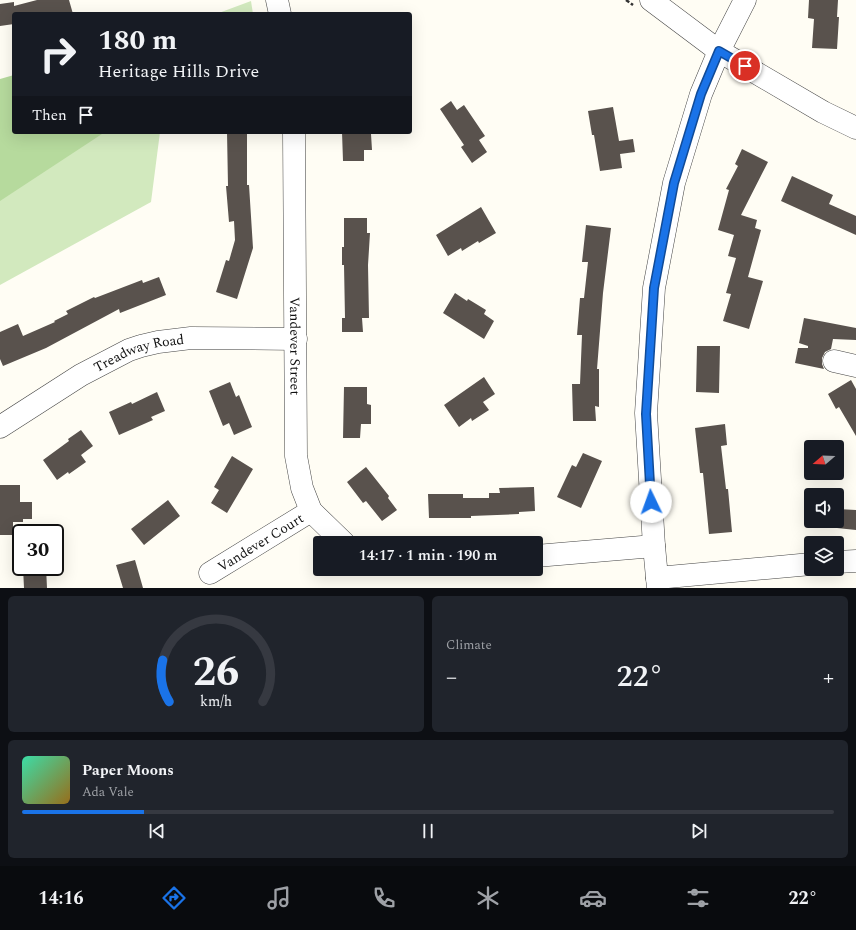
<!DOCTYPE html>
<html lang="en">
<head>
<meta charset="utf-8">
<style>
  :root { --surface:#171b24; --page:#20242c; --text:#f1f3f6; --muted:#9ea1a6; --line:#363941; --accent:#1a73e8 }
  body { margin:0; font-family:Spectral,serif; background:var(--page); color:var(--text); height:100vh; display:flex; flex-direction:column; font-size:15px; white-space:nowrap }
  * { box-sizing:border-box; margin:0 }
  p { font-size:13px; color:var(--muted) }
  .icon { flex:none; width:22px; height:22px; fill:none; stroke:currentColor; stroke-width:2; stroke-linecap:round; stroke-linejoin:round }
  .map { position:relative; height:588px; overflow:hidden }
  .side { display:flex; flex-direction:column; gap:8px; padding:8px; background:#0d0f14; flex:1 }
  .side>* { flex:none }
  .banner { position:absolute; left:12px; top:12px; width:400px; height:122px; border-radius:4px; box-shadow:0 4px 16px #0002; background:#171b24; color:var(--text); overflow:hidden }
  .needle { width:26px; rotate:251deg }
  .controls { position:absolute; left:804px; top:440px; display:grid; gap:8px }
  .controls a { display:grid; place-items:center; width:40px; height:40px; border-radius:4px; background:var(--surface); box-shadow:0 4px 16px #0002; font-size:20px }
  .speed { position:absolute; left:12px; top:524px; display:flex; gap:8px; font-size:20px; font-weight:700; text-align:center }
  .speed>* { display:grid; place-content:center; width:52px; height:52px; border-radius:50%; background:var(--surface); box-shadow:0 4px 16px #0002; line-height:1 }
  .speed .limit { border:2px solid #111; border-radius:6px; background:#fff; color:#111 }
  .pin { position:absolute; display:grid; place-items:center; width:34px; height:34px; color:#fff; margin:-17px; border:2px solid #fff; border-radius:50%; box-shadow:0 1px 4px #0007 }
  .me { position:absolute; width:44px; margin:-22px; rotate:357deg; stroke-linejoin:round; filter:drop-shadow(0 0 3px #0008) }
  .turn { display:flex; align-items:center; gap:14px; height:84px; padding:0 20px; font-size:18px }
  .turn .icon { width:52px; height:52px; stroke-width:2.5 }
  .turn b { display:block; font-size:28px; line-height:34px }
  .then { display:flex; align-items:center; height:38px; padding:0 20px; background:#0003; gap:8px; font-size:15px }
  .big { font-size:30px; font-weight:600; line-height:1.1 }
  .side .tile { flex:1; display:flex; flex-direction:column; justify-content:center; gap:6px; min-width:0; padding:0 14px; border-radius:6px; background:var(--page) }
  .side .dial { align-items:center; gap:0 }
  .dial svg { height:104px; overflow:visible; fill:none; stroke:var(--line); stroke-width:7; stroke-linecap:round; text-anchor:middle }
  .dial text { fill:var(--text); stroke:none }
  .song { display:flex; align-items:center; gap:12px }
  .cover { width:48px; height:48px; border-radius:6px; background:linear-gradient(135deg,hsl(160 70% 55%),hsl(40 70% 35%)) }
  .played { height:4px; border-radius:2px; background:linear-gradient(90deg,var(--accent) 15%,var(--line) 15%) }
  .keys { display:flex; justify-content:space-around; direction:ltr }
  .heat { display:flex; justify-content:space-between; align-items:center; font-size:22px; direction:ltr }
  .side .tiles { flex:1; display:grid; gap:8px; grid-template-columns:1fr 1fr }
  .tile:last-child { grid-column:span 2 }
  .trip { position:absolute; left:313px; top:536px; width:230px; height:40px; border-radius:4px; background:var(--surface); box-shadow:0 4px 16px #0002; font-weight:600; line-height:40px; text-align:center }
  .tab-bar { display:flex; height:64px; justify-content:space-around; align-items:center; background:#090b0e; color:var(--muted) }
  .tab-bar .icon { width:28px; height:28px }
  .tab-bar .active { color:var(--accent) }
  .tab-bar b { font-size:18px; color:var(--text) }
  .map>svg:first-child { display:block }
</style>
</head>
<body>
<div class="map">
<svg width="856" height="588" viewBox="0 0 856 588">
  <rect width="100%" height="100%" fill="#fffdf4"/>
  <path fill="#d2e9be" d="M251,1L253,14H216Z
    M0,84L14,132H160L151,202L0,285Z"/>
  <path fill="#b6da9d" d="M14,75V132H105L0,201V79Z"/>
  <path fill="#59524d" d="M37,0H69L73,14H14V24L0,26V4L14,2V6Z
    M809,0H838L837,17H839L837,49L812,48L814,19L808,18Z
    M451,101L457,110L464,105L485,136L479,140L487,152L472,163L461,147L464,145L440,109Z
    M613,107L619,141L633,139L635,152L620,154L622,168L600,171L594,135H592L588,111Z
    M227,132H247V185H249L253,248L237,299L216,292L226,260L229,261L235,240L234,221L229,222L226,186H228Z
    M342,132H364V134H371L372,150H364V161H343Z
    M742,149L768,162L741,215L757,220L755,228L761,230L748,277L763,281L749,329L723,321L731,294L726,293L736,258L728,256L734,235L718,230L729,190L726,189L738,166L735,164Z
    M792,176L833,195L829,204L856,216V235L781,201Z
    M481,207L496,233L479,243L478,241L462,251L461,248L448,256L436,235Z
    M344,218H367V233H370L368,265L369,318H362L363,332H342V318H345L344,265H342V247H344Z
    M586,225L611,228L603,293L597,369H599V407L595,406L596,421H573L572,384H580L582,335H577L580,298H584L588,262H582Z
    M159,277L166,295L120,313L119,309L46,348L3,366L0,359V332L18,324L23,336L55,322L54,321L68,314L66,311L94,297L95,298L142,280L143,283Z
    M455,293L467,301L468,299L486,310L484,314L494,321L484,339L443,313Z
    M804,318L856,328V340L833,339L831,349L825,352L822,358V364L824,369L795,363L798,348H808V346L799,343Z
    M697,346H720L719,393L696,392Z
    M484,377L495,394L483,402L489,410L472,421L471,418L459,427L444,405Z
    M851,380L856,389V436L839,407L836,409L828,394Z
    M230,382L236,397L239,395L252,427L234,435L229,423L223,426L209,391Z
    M344,387H367V404L371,405V424H361L360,438H343Z
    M157,392L165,411L151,417L153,420L119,435L109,412L131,402L132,404Z
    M725,424L727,445L721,446L726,489H728L732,532L709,534L703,473H700L695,428Z
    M81,430L93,446L81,455L86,462L69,474L68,472L57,480L43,460L69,441L68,439Z
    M583,453L602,461L581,508L557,497L572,465L576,467Z
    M232,456L253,469L227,513L211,503L219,490L214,487Z
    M366,467L389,496L388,498L397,510L382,521L366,501L363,503L347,482Z
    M0,485H20V502H32V519H23V522H13V535H0Z
    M534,487L535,511L519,512V514L471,516V518H429L428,494H463V498H489V493H500L499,488Z
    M168,500L180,516L144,545L131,529Z
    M837,509L856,510V530L837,528Z
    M135,560L143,588H123L116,565Z
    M23,567H46L47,588H24Z"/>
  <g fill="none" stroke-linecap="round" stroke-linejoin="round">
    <g stroke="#444" stroke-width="23">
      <g id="minor">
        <path d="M277,0L280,14"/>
        <path d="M651,0L719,51L823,112L856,128"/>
        <path id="s1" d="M294,132L296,456L302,488L311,511L344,543"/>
        <path d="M834,361L856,366"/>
        <path id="s2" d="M0,427L81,375L129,350L141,346L158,342L191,338L296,339"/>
        <path d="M536,556L654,546"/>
        <path d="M837,562L856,561"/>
        <path id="s3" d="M210,573L311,511"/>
        <path d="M657,578L811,564"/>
        <path d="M658,588L654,546L646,413L654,288L674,183L701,94L719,51L745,0"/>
      </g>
    </g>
    <path stroke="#333" stroke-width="2.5" stroke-dasharray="4 2" stroke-linecap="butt" d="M626,0L633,5"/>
    <use href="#minor" stroke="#fff" stroke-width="22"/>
  </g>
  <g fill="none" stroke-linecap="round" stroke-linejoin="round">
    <g stroke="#114b97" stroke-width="10">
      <path id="route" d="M651,502L646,414L654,288L674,183L701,94L719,51L745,66"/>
    </g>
    <use href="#route" stroke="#1a73e8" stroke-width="7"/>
  </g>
  <g text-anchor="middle" stroke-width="4" stroke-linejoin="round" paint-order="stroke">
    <g font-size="14" fill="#111" stroke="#fff">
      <text dy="5" stroke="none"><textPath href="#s1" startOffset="214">Vandever Street</textPath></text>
      <text dy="5" stroke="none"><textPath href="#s2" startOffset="159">Treadway Road</textPath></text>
      <text dy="5" stroke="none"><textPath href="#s3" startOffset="59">Vandever Court</textPath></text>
    </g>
  </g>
</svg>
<div class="controls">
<a><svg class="needle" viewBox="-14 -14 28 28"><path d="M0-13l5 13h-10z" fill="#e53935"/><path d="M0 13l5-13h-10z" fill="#9ea1a6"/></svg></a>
<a><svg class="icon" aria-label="sound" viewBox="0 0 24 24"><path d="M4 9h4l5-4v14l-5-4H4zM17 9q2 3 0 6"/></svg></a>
<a><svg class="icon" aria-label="layers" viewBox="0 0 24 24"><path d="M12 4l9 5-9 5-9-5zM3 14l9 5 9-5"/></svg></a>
</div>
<div class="speed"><div class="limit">30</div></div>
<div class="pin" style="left:745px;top:66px;background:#d93025"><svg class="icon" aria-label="arrive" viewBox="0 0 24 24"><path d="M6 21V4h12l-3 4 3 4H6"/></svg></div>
<svg class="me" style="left:651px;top:502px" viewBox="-20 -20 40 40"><circle r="19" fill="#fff"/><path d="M0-13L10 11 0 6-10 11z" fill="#1a73e8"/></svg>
<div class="trip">14:17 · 1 min · 190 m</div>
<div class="banner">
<div class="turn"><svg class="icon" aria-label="right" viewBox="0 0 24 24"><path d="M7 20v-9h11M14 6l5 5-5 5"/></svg><div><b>180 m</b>Heritage Hills Drive</div></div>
<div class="then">Then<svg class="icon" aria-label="arrive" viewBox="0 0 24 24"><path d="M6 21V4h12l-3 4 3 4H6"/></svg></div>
</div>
</div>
<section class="side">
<div class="tiles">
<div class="tile dial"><svg viewBox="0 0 100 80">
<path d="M14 69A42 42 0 1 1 86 69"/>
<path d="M14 69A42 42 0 0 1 9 37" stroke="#1a73e8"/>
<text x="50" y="56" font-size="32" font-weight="700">26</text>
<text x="50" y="72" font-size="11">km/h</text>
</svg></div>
<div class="tile"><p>Climate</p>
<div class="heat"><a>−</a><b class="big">22°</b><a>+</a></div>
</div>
<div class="tile">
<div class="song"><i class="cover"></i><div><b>Paper Moons</b><p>Ada Vale</p></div></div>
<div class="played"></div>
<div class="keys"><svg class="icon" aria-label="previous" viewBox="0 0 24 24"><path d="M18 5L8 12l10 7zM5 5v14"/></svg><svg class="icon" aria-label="pause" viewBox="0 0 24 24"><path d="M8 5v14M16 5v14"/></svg><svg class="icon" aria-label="next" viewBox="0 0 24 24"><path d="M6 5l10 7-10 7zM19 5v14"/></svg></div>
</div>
</div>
</section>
<nav class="tab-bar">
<b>14:16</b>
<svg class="icon active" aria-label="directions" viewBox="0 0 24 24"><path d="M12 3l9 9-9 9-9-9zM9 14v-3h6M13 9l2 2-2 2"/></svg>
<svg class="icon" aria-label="music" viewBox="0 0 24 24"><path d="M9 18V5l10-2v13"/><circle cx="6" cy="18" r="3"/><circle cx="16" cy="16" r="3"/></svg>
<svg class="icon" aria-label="phone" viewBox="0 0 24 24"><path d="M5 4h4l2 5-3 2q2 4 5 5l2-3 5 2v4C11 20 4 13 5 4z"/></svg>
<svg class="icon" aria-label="climate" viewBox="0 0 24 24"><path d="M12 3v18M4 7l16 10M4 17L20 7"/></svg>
<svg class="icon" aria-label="car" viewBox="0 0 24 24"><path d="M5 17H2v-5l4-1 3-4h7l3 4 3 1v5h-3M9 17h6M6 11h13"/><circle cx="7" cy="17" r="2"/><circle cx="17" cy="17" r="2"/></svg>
<svg class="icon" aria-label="filters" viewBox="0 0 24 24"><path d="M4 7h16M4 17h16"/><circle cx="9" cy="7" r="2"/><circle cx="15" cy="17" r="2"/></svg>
<b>22°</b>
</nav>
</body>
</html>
